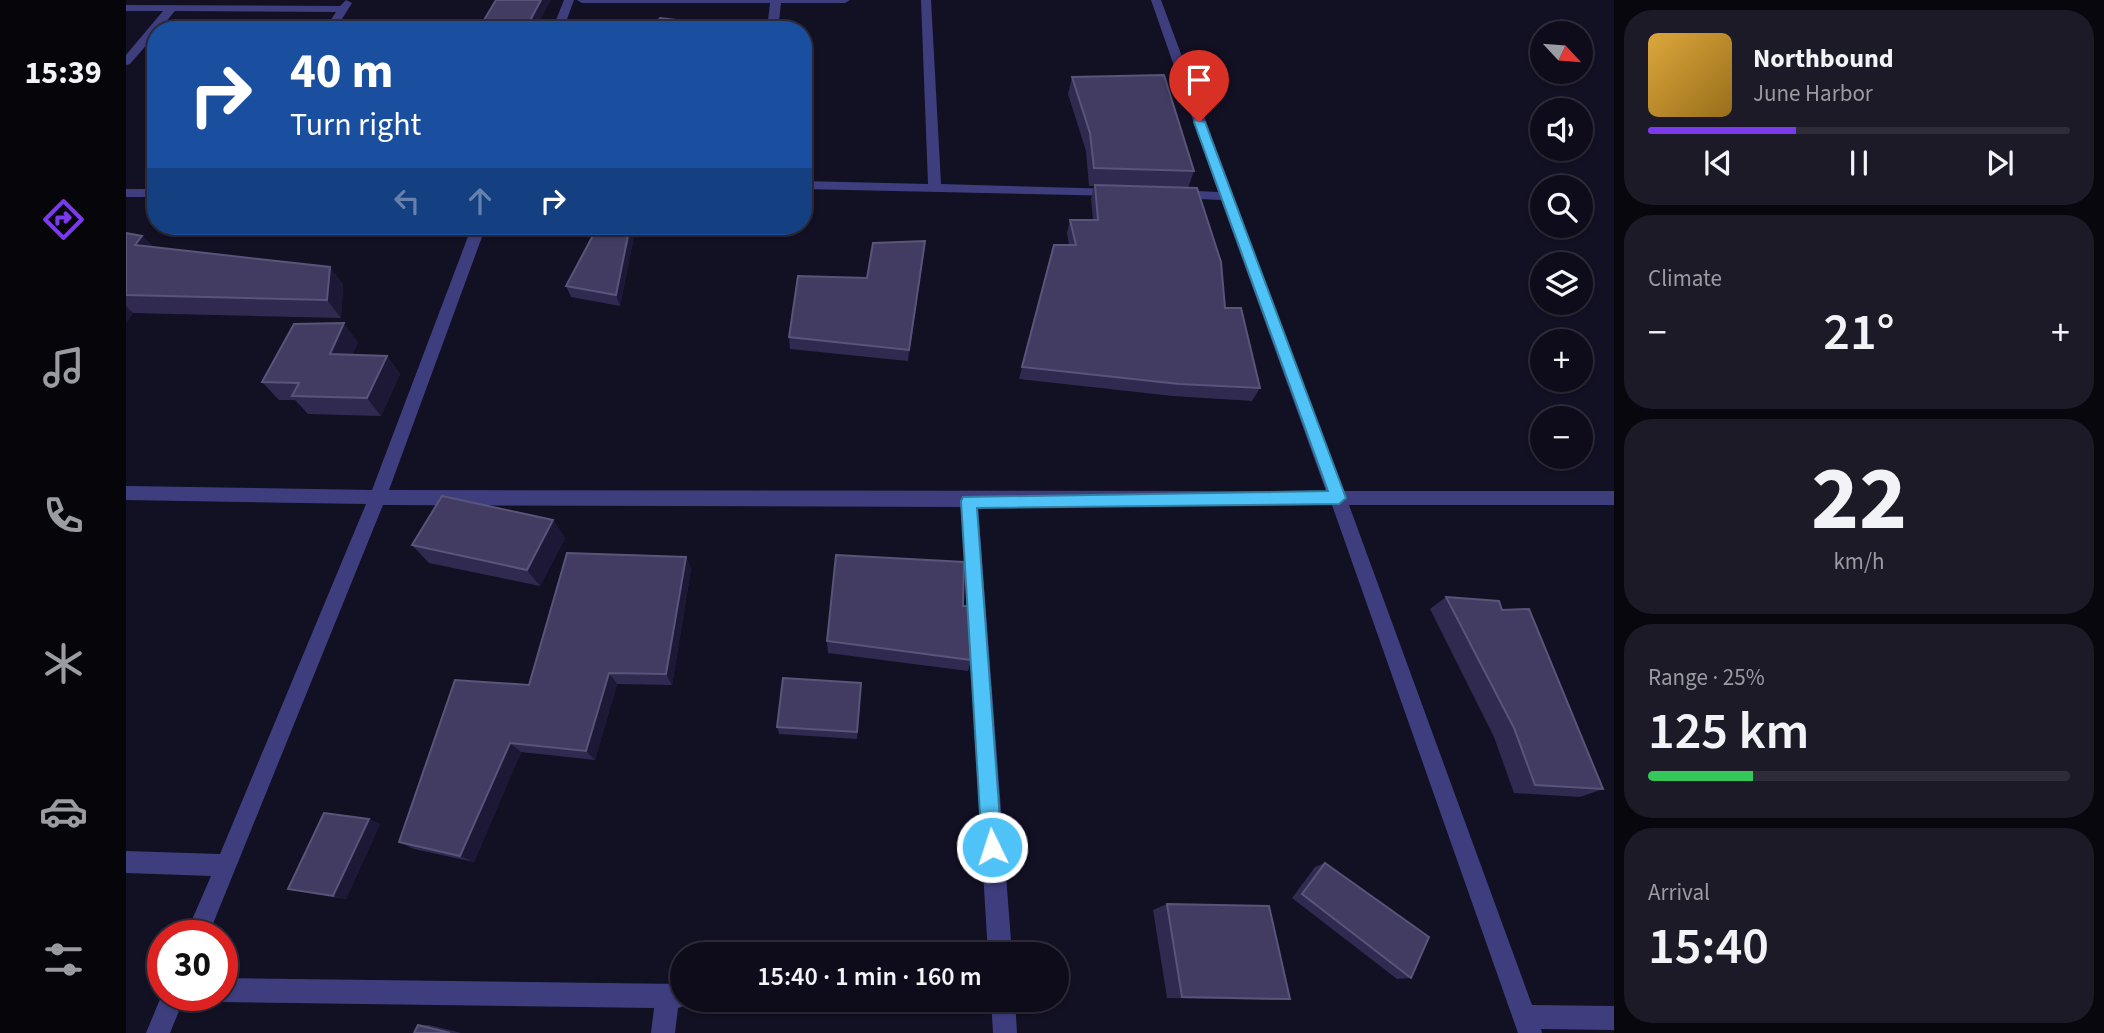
<!DOCTYPE html>
<html lang="en">
<head>
<meta charset="utf-8">
<style>
  :root { --surface:#0e0c1a; --page:#1c1a27; --text:#f1f3f6; --muted:#9b9ba2; --line:#2e2c39; --accent:#7c3aed }
  body { margin:0; font-family:"Source Sans 3",sans-serif; background:var(--page); color:var(--text); height:100vh; display:flex; flex-direction:column; font-size:26px; white-space:nowrap }
  * { box-sizing:border-box; margin:0 }
  p { font-size:23px; color:var(--muted) }
  .icon { flex:none; width:38px; height:38px; fill:none; stroke:currentColor; stroke-width:2; stroke-linecap:round; stroke-linejoin:round }
  .map { position:relative; flex:1; overflow:hidden }
  .side { display:flex; flex-direction:column; gap:10px; padding:10px; background:#08070e; width:490px }
  .side>* { flex:none }
  .hud { position:absolute; left:21px; top:21px; width:665px; height:214px; border-radius:28px; box-shadow:0 2px 5px #0004,0 0 0 2px var(--line); background:#1a4fa0; color:#fff; overflow:hidden }
  .needle { width:46px; rotate:116deg }
  .fabs { position:absolute; left:1404px; top:21px; display:grid; gap:14px }
  .fabs a { display:grid; place-items:center; width:63px; height:63px; border-radius:50%; background:var(--surface); box-shadow:0 2px 5px #0004,0 0 0 2px var(--line); font-size:35px }
  .speed { position:absolute; left:21px; top:920px; display:flex; gap:14px; font-size:35px; font-weight:700; text-align:center }
  .speed>* { display:grid; place-content:center; width:91px; height:91px; border-radius:50%; background:var(--surface); box-shadow:0 2px 5px #0004,0 0 0 2px var(--line); line-height:1 }
  .speed .limit { border:10px solid #d22; background:#fff; color:#111 }
  .pin { position:absolute; display:grid; place-items:center; width:60px; height:60px; color:#fff; margin:-72px -30px; border-radius:50% 50% 50% 0; rotate:-45deg; box-shadow:0 0 7px #0007 }
  .pin .icon { rotate:45deg }
  .me { position:absolute; width:77px; margin:-38px; rotate:356deg; stroke-linejoin:round; filter:drop-shadow(0 0 5px #0008) }
  .turn { display:flex; align-items:center; gap:24px; height:147px; padding:0 28px; font-size:32px }
  .turn .icon { width:91px; height:91px; stroke-width:2.5 }
  .turn b { display:block; font-size:49px; line-height:60px }
  .lanes { display:flex; align-items:center; height:66px; padding:0 28px; background:#0003; justify-content:center; gap:35px; direction:ltr }
  .lanes .off { opacity:.35 }
  .big { font-size:52px; font-weight:600; line-height:1.1 }
  .side .card { flex:1; display:flex; flex-direction:column; justify-content:center; gap:10px; min-width:0; padding:0 24px; border-radius:28px; background:var(--page) }
  .side .dial { align-items:center; gap:0 }
  .dial b { font-size:91px; line-height:1 }
  .song { display:flex; align-items:center; gap:21px }
  .cover { width:84px; height:84px; border-radius:10px; background:linear-gradient(135deg,hsl(40 70% 55%),hsl(40 70% 35%)) }
  .played { height:7px; border-radius:4px; background:linear-gradient(90deg,var(--accent) 35%,var(--line) 35%) }
  .keys { display:flex; justify-content:space-around; direction:ltr }
  .heat { display:flex; justify-content:space-between; align-items:center; font-size:38px; direction:ltr }
  .charge { height:10px; border-radius:5px; background:linear-gradient(90deg,#34c759 25%,var(--line) 0) }
  .trip { position:absolute; left:544px; top:942px; width:399px; height:70px; border-radius:35px; background:var(--surface); box-shadow:0 2px 5px #0004,0 0 0 2px var(--line); font-weight:600; line-height:70px; text-align:center }
  main { display:flex; flex:1; min-height:0 }
  .menu { display:flex; flex-direction:column; width:126px; justify-content:space-around; align-items:center; background:#06050a; color:var(--muted) }
  .menu .icon { width:49px; height:49px }
  .menu .active { color:var(--accent) }
  .menu b { font-size:32px; color:var(--text) }
  .map>svg:first-child { display:block }
</style>
</head>
<body>
<main>
<nav class="menu">
<b>15:39</b>
<svg class="icon active" aria-label="directions" viewBox="0 0 24 24"><path d="M12 3l9 9-9 9-9-9zM9 14v-3h6M13 9l2 2-2 2"/></svg>
<svg class="icon" aria-label="music" viewBox="0 0 24 24"><path d="M9 18V5l10-2v13"/><circle cx="6" cy="18" r="3"/><circle cx="16" cy="16" r="3"/></svg>
<svg class="icon" aria-label="phone" viewBox="0 0 24 24"><path d="M5 4h4l2 5-3 2q2 4 5 5l2-3 5 2v4C11 20 4 13 5 4z"/></svg>
<svg class="icon" aria-label="climate" viewBox="0 0 24 24"><path d="M12 3v18M4 7l16 10M4 17L20 7"/></svg>
<svg class="icon" aria-label="car" viewBox="0 0 24 24"><path d="M5 17H2v-5l4-1 3-4h7l3 4 3 1v5h-3M9 17h6M6 11h13"/><circle cx="7" cy="17" r="2"/><circle cx="17" cy="17" r="2"/></svg>
<svg class="icon" aria-label="filters" viewBox="0 0 24 24"><path d="M4 7h16M4 17h16"/><circle cx="9" cy="7" r="2"/><circle cx="15" cy="17" r="2"/></svg>
</nav>
<div class="map">
<svg width="1488" height="1033" viewBox="0 0 1488 1033">
  <rect width="100%" height="100%" fill="#121023"/>
  <g fill="none" stroke-linecap="round" stroke-linejoin="round">
    <path fill="#3e3e7f" fill-rule="evenodd" d="M220,0L226,3L209,30H198L210,12L49,11L33,30H30V34L4,64L0,65V55L37,11H0V5L214,6Z
      M438,0H448L437,30H426Z
      M451,0H724L719,3H655L652,30H641L644,3H456Z
      M795,0H805L815,184L991,189L998,193L996,196L677,189V181L802,184Z
      M1025,0H1035L1217,491H1488V505H1223L1406,1005L1488,1006V1030L1415,1029L1416,1033H1392L1206,505L852,507L886,954H862L835,507L257,505L82,936H59L85,876L0,873V851L94,854L240,504L0,500V486L246,490L346,226H360L263,490L1200,491L1095,200L1050,198L1043,194L1050,190L1092,192Z
      M0,189H30V197H0Z
      M96,978L556,984V999H567L564,1004L552,1008L549,1033H525L528,1008L96,1002L86,996H96Z
      M37,992V996H59L44,1033H20Z
      M865,999H889L891,1033H867Z"/>
  </g>
  <path fill="#302a50" d="M946,77L1068,171L1062,188L1099,308L1134,388L1126,401L1047,396L893,379L928,245H943L941,233L944,220H967L965,199L968,186H963L960,151L942,94Z
    M472,226H543L539,234L508,236L494,306L445,297L440,286Z
    M0,233L16,236L27,247L204,267L217,285L215,318L7,313L0,323Z
    M798,253L782,361L664,349L663,337Z
    M232,342L226,355L261,356L274,374L255,416L182,414L169,400H153L136,382Z
    M427,520L439,538L414,586L303,563L286,545Z
    M560,557L565,569L546,685L491,684L469,760L395,752L348,862L288,849L273,842L403,685Z
    M1320,597L1376,610L1477,789L1454,797L1388,793L1368,737L1304,609Z
    M837,606L845,660L842,671L702,653L701,641Z
    M735,683L731,739L653,734L651,727Z
    M243,819L254,824L220,899L162,889Z
    M1199,863L1285,978L1271,979L1166,898L1189,867Z
    M1041,904L1164,999L1144,1000L1041,998L1027,910Z
    M292,1025H303L335,1033H288Z"/>
  <path fill="#1c1836" d="M415,0H425L409,30H399Z
    M504,226L508,236L494,306L490,295Z
    M537,226H543L539,234Z
    M16,236L33,254L9,245Z
    M799,241L798,253L782,361L783,350Z
    M204,267L217,285L215,318L201,300Z
    M0,306L7,313L0,323Z
    M218,323L232,342L219,372L204,354Z
    M261,356L274,374L255,416L241,398Z
    M427,520L439,538L414,586L401,570Z
    M560,557L565,569L546,685L540,674Z
    M483,673L491,684L469,760L460,751Z
    M735,683L736,690L731,739V732Z
    M384,743L395,752L348,862L334,856Z
    M243,819L254,824L220,899L207,896Z"/>
  <path fill="#423c62" stroke="#59547a" stroke-width="2" d="M370,0H415L399,30H352Z
    M534,18L607,27V30H525Z
    M1038,75L1068,171L968,168L964,133L946,77Z
    M969,185L1071,188L1095,262L1099,308H1115L1134,388L1053,384L896,367L928,245H950L944,220H972Z
    M472,226H504L490,295L440,286Z
    M0,233L16,236L9,245L204,267L201,300L0,295Z
    M799,241L783,350L663,337L672,276L741,278L747,243Z
    M218,323L204,354L261,356L241,398L166,396L173,383L136,382L168,324Z
    M316,496L427,520L401,570L286,545Z
    M441,553L560,557L540,674L483,673L460,751L384,743L334,856L273,842L329,680L403,685Z
    M710,555L838,562L837,606H842L845,660L701,641Z
    M1320,597L1373,601L1376,610L1403,609L1477,789L1409,785L1388,728Z
    M657,678L735,683L731,732L651,727Z
    M198,813L243,819L207,896L162,889Z
    M1199,863L1303,937L1285,978L1176,894Z
    M1041,904L1143,906L1164,999L1056,997Z
    M292,1025L324,1033H288Z"/>
  <path fill="#4fc3f7" stroke="#337fa1" stroke-width="2" d="M1069,120L1079,122L1220,498L1213,504L851,508L876,847L873,854L866,857L859,854L856,847L835,501L837,497L1202,491L1068,122Z"/>
</svg>
<div class="fabs">
<a><svg class="needle" viewBox="-14 -14 28 28"><path d="M0-13l5 13h-10z" fill="#e53935"/><path d="M0 13l5-13h-10z" fill="#9b9ba2"/></svg></a>
<a><svg class="icon" aria-label="sound" viewBox="0 0 24 24"><path d="M4 9h4l5-4v14l-5-4H4zM17 9q2 3 0 6"/></svg></a>
<a><svg class="icon" aria-label="search" viewBox="0 0 24 24"><circle cx="10" cy="10" r="6"/><path d="M15 15l6 6"/></svg></a>
<a><svg class="icon" aria-label="layers" viewBox="0 0 24 24"><path d="M12 4l9 5-9 5-9-5zM3 14l9 5 9-5"/></svg></a>
<a>+</a>
<a>−</a>
</div>
<div class="speed"><div class="limit">30</div></div>
<div class="pin" style="left:1073px;top:122px;background:#d93025"><svg class="icon" aria-label="arrive" viewBox="0 0 24 24"><path d="M6 21V4h12l-3 4 3 4H6"/></svg></div>
<svg class="me" style="left:866px;top:847px" viewBox="-20 -20 40 40"><circle r="17" fill="#4fc3f7" stroke="#fff" stroke-width="3"/><path d="M0-11L8 9 0 5-8 9z" fill="#fff"/></svg>
<div class="trip">15:40 · 1 min · 160 m</div>
<div class="hud">
<div class="turn"><svg class="icon" aria-label="right" viewBox="0 0 24 24"><path d="M7 20v-9h11M14 6l5 5-5 5"/></svg><div><b>40 m</b>Turn right</div></div>
<div class="lanes"><svg class="icon off" aria-label="left" viewBox="0 0 24 24"><path d="M17 20v-9H6M10 6l-5 5 5 5"/></svg><svg class="icon off" aria-label="ahead" viewBox="0 0 24 24"><path d="M12 20V5M6 11l6-6 6 6"/></svg><svg class="icon" aria-label="right" viewBox="0 0 24 24"><path d="M7 20v-9h11M14 6l5 5-5 5"/></svg></div>
</div>
</div>
<section class="side">
<div class="card">
<div class="song"><i class="cover"></i><div><b>Northbound</b><p>June Harbor</p></div></div>
<div class="played"></div>
<div class="keys"><svg class="icon" aria-label="previous" viewBox="0 0 24 24"><path d="M18 5L8 12l10 7zM5 5v14"/></svg><svg class="icon" aria-label="pause" viewBox="0 0 24 24"><path d="M8 5v14M16 5v14"/></svg><svg class="icon" aria-label="next" viewBox="0 0 24 24"><path d="M6 5l10 7-10 7zM19 5v14"/></svg></div>
</div>
<div class="card"><p>Climate</p>
<div class="heat"><a>−</a><b class="big">21°</b><a>+</a></div>
</div>
<div class="card dial"><b>22</b><p>km/h</p></div>
<div class="card"><p>Range · 25%</p><b class="big">125 km</b><div class="charge"></div></div>
<div class="card"><p>Arrival</p><b class="big">15:40</b></div>
</section>
</main>
</body>
</html>
